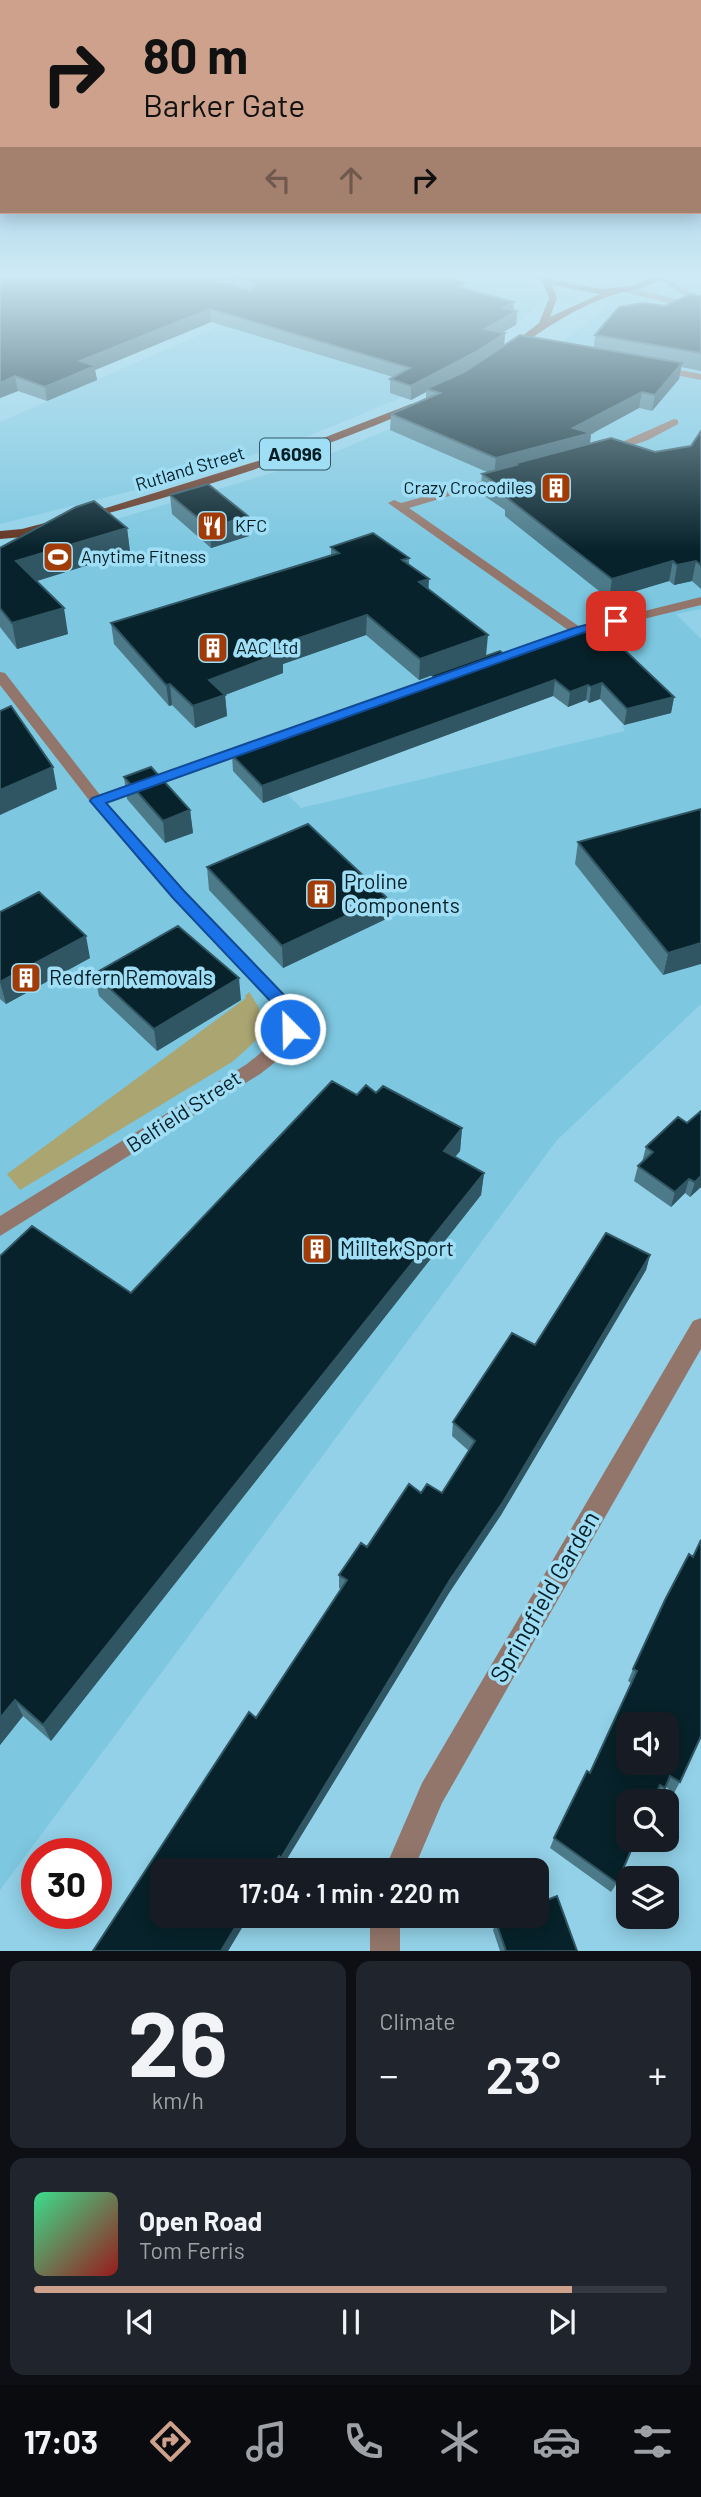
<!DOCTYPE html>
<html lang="en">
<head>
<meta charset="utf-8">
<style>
  :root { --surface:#171b24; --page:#20242c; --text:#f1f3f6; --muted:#9ea1a6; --line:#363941; --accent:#cda18b }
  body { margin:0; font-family:Barlow,sans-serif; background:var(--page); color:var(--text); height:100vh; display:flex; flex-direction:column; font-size:26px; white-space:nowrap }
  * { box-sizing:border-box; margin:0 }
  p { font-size:23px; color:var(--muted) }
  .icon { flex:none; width:38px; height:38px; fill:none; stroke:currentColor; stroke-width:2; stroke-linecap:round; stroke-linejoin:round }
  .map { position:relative; height:1951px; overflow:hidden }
  .panel { display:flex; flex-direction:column; gap:10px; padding:10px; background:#0d0f14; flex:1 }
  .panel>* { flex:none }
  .hud { position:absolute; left:0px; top:0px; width:702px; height:214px; box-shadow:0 4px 18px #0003; background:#cda18b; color:#111; overflow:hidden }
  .fabs { position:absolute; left:616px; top:1712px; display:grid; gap:14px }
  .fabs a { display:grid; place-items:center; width:63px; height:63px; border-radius:14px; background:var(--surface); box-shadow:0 4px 18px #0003; font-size:35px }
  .speed { position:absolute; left:21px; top:1838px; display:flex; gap:14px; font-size:35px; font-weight:700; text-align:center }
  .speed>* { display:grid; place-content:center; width:91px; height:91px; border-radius:50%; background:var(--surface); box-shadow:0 4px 18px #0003; line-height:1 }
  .speed .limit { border:10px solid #d22; background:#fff; color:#111 }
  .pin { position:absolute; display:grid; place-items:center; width:60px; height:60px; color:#fff; margin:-30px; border-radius:14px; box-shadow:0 4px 10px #0006 }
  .me { position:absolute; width:77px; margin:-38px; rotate:337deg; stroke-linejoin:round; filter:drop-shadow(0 0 5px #0008) }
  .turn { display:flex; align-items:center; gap:24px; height:147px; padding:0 28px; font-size:32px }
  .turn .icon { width:91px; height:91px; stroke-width:2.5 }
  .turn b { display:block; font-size:49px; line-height:60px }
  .lanes { display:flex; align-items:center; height:66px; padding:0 28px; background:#0003; justify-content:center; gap:35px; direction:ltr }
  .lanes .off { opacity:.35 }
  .big { font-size:52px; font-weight:600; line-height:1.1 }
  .panel .tile { flex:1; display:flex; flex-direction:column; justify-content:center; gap:10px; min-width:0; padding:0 24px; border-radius:14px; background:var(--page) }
  .panel .dial { align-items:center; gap:0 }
  .dial b { font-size:91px; line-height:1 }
  .song { display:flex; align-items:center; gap:21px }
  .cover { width:84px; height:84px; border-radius:10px; background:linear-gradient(135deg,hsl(150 70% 55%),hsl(0 70% 35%)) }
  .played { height:7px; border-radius:4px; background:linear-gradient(90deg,var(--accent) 85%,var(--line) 85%) }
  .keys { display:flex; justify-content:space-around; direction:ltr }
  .heat { display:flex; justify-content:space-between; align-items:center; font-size:38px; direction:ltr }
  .panel .tiles { flex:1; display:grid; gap:10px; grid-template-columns:1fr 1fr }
  .tile:last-child { grid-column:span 2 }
  .trip { position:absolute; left:150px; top:1858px; width:399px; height:70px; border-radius:14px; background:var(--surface); box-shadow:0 4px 18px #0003; font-weight:600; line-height:70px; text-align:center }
  .tab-bar { display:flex; height:112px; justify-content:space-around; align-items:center; background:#090b0e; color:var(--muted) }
  .tab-bar .icon { width:49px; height:49px }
  .tab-bar .current { color:var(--accent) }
  .tab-bar b { font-size:32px; color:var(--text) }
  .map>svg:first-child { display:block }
</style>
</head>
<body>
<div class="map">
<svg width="701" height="1951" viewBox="0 0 701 1951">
  <rect width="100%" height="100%" fill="#92d1e8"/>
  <path fill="#7dc7e0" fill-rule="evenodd" d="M299,277H513L526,284L538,298L534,309L516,325L396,400L301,439L183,478L0,524V422L213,329L255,301Z
    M611,303L701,318V609L676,614L701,639V1004L557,1140L0,1890V573L103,523L316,460L430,412L548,354ZM615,659L673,712L622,726L625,731L301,808L253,759Z"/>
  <path fill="#aba572" d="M249,992C276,1030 262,1035 232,1062L20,1190L7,1174L246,998L245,996Z"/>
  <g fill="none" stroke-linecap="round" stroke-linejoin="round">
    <path fill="#93766b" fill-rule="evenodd" d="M655,277H665L699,298L692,300Z
      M626,287L701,305V311L623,292L622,290Z
      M658,366L701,374V380L655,371V367Z
      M674,419L678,420V424L648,440L609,453L604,450Z
      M500,476L510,478L409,508L580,627L701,597V605L582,634L491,666H481V660L568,630L388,503L394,500L401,503Z
      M453,671L460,675L458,678L107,803L184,890L288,998C309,1034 288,1053 260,1074L0,1236V1216L247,1064C266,1049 287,1034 276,1007L172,898L92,804L0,685V672L5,673L100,795Z
      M701,1318V1349L442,1803L413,1871H384L422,1783L693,1321Z
      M370,1916H400V1951H370Z"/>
    <path fill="#633320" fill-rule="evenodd" d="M538,277L601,289L632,286L653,277H663C648,290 631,289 613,295C576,307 543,329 513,352H507V348L539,323L549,298L542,280ZM552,285L600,294L550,317L557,298Z
      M411,404L415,405V409C309,454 201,489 90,518L80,516L287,452Z
      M56,520L62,524L60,526L23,537L0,539V531L22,529Z"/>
  </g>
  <path fill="#4c7a89" d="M0,277H448L447,278L466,289L514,302V311H517L516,325L503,332L505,333L504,346L594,348L595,335L665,306L701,296V371L681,367L679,379L652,411L639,408L591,434L590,443L655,452L691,446L701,431V589L692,581L674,585L669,581L609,599L505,516V510L480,493L482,474L487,472L390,430L391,414L426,399V392L411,400L390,393V379L393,377L211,322L95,370L97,380L47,401L18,391L0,398Z
    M170,495L248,516L249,536L211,548L172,514Z
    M127,528L130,552L36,581L68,634L17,649L0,627V548Z
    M331,547L409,558V565L486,656L508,657L674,697L671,713L624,725L600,699L589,703L586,700L568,707L553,696L263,803L233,771L232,755L432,685V675L419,680L366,635L283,664V673L225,695L227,716L195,728L172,705L169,706L114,644L111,623L331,555Z
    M124,777L190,810L193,833L165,843L127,799Z
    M701,809L663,975L575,864L578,842Z
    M207,867L386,897V919L283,968L209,890Z
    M0,912L90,958L6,1004L0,999Z
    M94,974L241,1000L157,1051L99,996Z
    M376,1093L462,1128L460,1151L455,1157L484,1173L481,1195L51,1741L23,1716L0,1745V1256L131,1293L357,1095Z
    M687,1123L701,1187L690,1197L685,1193L671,1207L634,1181L638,1166L642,1162L646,1147Z
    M606,1233L650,1255L646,1270L501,1515L449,1593L282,1867L280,1865L276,1871H163V1916H249L228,1951H93L249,1712L256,1718L341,1589L339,1588V1575L361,1543L367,1547L409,1484L421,1493L427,1484L442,1493L469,1451L452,1436L453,1422L512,1333L535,1345Z
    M693,1557L680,1782L674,1793L666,1787L659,1799L655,1796L617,1883L611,1892L550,1848L554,1838L590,1773L631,1683L628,1681L633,1669Z
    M496,1922L577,1951H500L493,1930Z"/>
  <path fill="#315663" d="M514,302L513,313L517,311L516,325L484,342L485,329L503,308Z
    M210,309L211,322L95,370L97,380L47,401L45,387L80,361Z
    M505,333L504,346L476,366L430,390L426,389V392L411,400V386Z
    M682,363L679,379L652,411L655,395Z
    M15,376L18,391L0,398V383Z
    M642,392L639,408L591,434L589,450L516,465L513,464V470L494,475L496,458L573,428Z
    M248,516L249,536L211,548L210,528Z
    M127,528L130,552L21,586L16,561Z
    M673,561L669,581L609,599L612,579Z
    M696,561L692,581L674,585L677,565Z
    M429,579L428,599L419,582Z
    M64,608L68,634L17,649L12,623Z
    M367,615L366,635L283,664V673L225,695L227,716L195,728L193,706L209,680L276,646Z
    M488,635L486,656L419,680L420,659Z
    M555,680L553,696L263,803L262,786Z
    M602,683L600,699L589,703L591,687Z
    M170,684L172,705L169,706L166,685Z
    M588,685L586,700L568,707L570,692Z
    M674,697L671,713L624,725L627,709Z
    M53,767L57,789L0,815V790Z
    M190,810L193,833L165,843L163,821Z
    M386,897V919L283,968L282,946Z
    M86,936L90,958L6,1004L0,982Z
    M701,943V964L663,975L668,953Z
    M239,978L241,1000L157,1051L154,1029Z
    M462,1128L460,1151L442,1173L444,1151Z
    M484,1173L481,1195L51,1741L43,1725Z
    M701,1176V1187L690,1197L695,1182Z
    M689,1179L685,1193L671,1207L675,1192Z
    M650,1255L646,1270L501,1515L449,1593L282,1867L281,1858Z
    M15,1700L23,1716L0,1745V1718Z
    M279,1856L280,1865L276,1871H269Z
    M242,1916H249L228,1951H221Z"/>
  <path fill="#07222a" stroke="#315663" stroke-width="2" fill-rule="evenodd" d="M8,277H201L250,290L257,285L255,282L237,277H443L466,283L459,287L514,302L503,308L517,311L485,329L505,333L476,352L411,386L390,379L410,368L210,309L80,361L95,366L45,387L15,376L0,383V280Z
    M691,294L701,296V353L595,335L619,307L644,303L665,306Z
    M520,335L682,363L655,395L642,392L573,428L591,433L496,458L391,414L440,393L426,389L464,372Z
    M701,431V565L696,561L677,565L673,561L612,579L506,497L513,495L482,474L516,465L513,464L611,438L655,452L691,446Z
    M208,484L248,516L210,528L170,495Z
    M94,501L127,528L16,561L64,608L12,623L0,608V548L76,507Z
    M373,533L409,558L402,560L429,579L419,582L488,635L420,659L367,615L276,646L283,652L209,680L225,695L193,706L170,684L166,685L111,623L339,553L331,547Z
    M593,625L614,640L674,697L627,709L602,683L591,687L588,685L570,692L555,680L262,786L232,755L441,682L432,675L500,651L508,657Z
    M11,706L53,767L0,790V711Z
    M151,767L190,810L163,821L124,777Z
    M701,809V943L668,953L578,842Z
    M308,824L386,897L282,946L207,867Z
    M39,892L86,936L0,982V912Z
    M178,926L239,978L154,1029L94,974Z
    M332,1081L357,1095L366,1085L376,1093L383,1086L462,1128L444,1151L484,1173L43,1725L15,1700L0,1718V1256L32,1226L131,1293Z
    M701,1111V1176L695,1182L689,1179L675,1192L638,1166L653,1152L646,1147L678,1117L687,1123Z
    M606,1233L650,1255L503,1502L450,1580L281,1858L279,1856L269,1871H163V1916H242L221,1951H93L249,1712L256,1718L347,1580L339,1575L361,1543L367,1547L409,1484L421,1493L427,1484L442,1493L475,1441L453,1422L512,1333L535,1345Z
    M701,1540V1736L680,1782L670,1776L665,1788L660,1785L653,1801H628V1839H636L617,1883L554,1838L587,1771L590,1773L637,1671L633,1669L665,1600L689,1554L693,1557ZM628,1724H667V1762H628Z
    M557,1896L577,1951H506L496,1922L509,1916H537V1904Z"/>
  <linearGradient id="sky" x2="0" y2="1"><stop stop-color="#6daed8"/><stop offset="0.5" stop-color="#ceeaf5"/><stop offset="1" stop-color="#ceeaf5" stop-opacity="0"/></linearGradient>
  <rect width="701" height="550" fill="url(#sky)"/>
  <path fill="#1a73e8" stroke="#114b97" stroke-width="2" d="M616,617L622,621L620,623L582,633L106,803L184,891L288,999C294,1009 302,1021 295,1033H284L276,1007L173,898L90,801L92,798L574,628Z"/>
  <defs>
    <g id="building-square" transform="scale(1.575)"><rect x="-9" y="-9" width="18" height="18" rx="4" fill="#a13c09" stroke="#9fdef5"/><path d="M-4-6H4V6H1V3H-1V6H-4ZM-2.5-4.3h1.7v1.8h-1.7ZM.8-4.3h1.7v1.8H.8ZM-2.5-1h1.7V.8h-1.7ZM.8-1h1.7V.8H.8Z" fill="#fff"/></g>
    <g id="restaurant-square" transform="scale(1.575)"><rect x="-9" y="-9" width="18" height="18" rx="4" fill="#a13c09" stroke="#9fdef5"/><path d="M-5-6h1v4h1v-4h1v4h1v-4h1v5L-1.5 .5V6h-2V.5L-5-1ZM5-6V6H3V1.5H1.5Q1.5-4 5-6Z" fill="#fff"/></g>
    <g id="stadium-square" transform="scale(1.575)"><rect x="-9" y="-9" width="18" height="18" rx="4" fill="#a13c09" stroke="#9fdef5"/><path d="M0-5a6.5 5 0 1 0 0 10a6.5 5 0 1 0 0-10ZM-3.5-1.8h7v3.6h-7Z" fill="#fff"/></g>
  </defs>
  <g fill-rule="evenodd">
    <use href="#building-square" x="556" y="488"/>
    <use href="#restaurant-square" x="212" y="526"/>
    <use href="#stadium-square" x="58" y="557"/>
    <use href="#building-square" x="213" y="648"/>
    <use href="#building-square" x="321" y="894"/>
    <use href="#building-square" x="26" y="978"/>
    <use href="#building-square" x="317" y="1249"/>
  </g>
  <g text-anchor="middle" stroke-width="7" stroke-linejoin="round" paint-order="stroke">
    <g font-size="18" fill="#031d25" stroke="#9fdef5">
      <text transform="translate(190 469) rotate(-17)" y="6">Rutland Street</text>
    </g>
    <g font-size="18" fill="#031d25" stroke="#9fdef5" text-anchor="start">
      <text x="533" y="494" text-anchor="end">Crazy Crocodiles</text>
      <text x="235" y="532">KFC</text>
      <text x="81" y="563">Anytime Fitness</text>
      <text x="236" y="654">AAC Ltd</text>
    </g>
    <rect fill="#9fdef5" stroke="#325763" stroke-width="2" x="260" y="438.5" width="70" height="31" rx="5"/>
    <g font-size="19" font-weight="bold" fill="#031d25">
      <text x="295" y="461">A6096</text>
    </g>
    <g font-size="21" fill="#031d25" stroke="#9fdef5" text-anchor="start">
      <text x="344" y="889">Proline<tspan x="344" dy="24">Components</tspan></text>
      <text x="49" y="985">Redfern Removals</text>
      <text x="340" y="1256">Milltek Sport</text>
    </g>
    <g font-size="21" fill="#031d25" stroke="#9fdef5">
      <text transform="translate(184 1112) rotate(-33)" y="7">Belfield Street</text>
    </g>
    <g font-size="24" fill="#031d25" stroke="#9fdef5">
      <text transform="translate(545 1597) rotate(-60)" y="8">Springfield Garden</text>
    </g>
  </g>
</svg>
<div class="fabs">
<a><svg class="icon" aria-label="sound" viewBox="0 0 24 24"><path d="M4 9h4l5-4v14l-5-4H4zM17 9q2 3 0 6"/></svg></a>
<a><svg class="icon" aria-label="search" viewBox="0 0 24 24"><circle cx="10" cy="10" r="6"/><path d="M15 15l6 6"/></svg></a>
<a><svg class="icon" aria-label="layers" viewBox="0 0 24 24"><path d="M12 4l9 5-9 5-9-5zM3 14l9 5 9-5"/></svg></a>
</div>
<div class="speed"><div class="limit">30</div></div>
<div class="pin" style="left:616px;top:621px;background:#d93025"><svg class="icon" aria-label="arrive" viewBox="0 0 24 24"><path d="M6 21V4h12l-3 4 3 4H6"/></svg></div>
<svg class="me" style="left:290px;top:1029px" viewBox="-20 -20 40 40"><circle r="17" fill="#1a73e8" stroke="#fff" stroke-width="3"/><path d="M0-11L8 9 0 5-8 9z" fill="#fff"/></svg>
<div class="trip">17:04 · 1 min · 220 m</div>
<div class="hud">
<div class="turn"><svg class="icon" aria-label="right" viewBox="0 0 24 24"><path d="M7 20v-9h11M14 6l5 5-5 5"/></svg><div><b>80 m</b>Barker Gate</div></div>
<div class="lanes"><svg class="icon off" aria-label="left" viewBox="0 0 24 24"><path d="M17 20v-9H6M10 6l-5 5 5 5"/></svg><svg class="icon off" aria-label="ahead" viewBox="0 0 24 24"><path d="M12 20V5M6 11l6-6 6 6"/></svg><svg class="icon" aria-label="right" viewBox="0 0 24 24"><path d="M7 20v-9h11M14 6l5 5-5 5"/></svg></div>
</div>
</div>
<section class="panel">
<div class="tiles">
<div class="tile dial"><b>26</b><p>km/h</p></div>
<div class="tile"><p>Climate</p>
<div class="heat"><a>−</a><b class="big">23°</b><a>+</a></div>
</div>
<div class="tile">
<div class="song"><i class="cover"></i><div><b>Open Road</b><p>Tom Ferris</p></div></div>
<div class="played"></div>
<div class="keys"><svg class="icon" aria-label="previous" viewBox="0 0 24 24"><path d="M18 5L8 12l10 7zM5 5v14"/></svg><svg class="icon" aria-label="pause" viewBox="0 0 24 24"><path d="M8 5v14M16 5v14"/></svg><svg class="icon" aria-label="next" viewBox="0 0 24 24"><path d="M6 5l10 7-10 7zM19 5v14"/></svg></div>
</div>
</div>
</section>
<nav class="tab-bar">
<b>17:03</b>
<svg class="icon current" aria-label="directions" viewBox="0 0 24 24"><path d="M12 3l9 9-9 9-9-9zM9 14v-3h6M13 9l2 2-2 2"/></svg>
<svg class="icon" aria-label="music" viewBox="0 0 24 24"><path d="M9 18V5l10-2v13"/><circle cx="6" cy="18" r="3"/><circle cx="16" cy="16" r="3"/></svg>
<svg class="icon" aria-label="phone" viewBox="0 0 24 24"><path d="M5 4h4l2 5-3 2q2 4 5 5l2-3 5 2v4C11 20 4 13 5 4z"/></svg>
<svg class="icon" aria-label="climate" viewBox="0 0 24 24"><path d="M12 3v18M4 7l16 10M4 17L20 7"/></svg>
<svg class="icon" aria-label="car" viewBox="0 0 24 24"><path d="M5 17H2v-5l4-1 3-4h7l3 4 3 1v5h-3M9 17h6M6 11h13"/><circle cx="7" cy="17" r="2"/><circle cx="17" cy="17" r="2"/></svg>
<svg class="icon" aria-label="filters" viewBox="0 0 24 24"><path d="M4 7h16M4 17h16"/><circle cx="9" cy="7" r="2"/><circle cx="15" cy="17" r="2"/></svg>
</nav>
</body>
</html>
